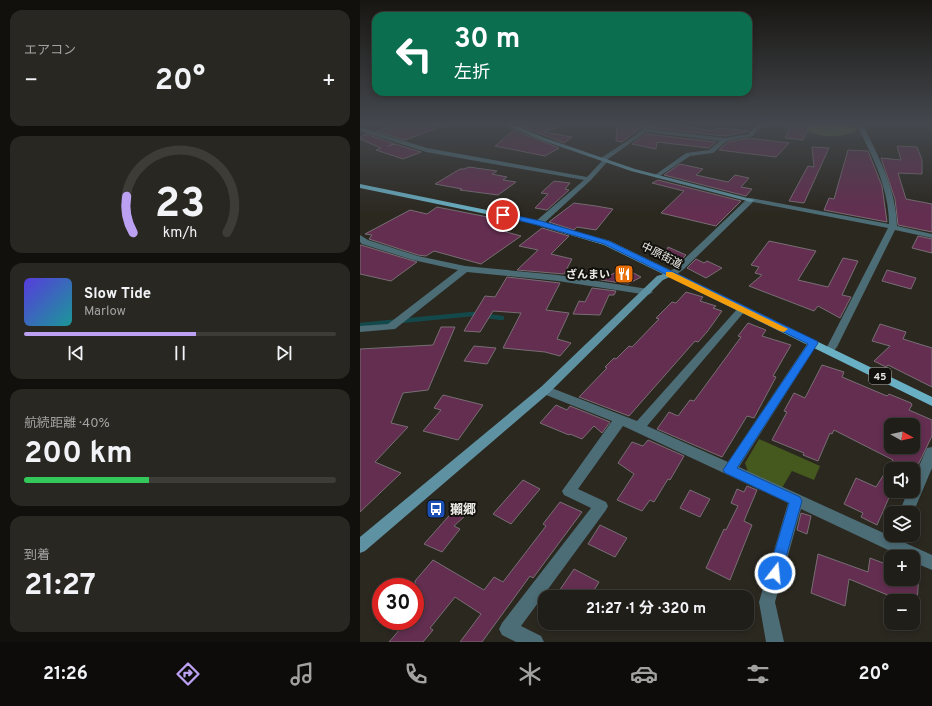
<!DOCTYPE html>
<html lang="ja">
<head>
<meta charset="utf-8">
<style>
  :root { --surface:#201e18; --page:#282721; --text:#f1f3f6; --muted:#a2a2a2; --line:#3d3c37; --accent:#bca0f2 }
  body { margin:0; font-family:Overpass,"Noto Sans JP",sans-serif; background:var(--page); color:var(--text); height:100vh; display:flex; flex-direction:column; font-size:15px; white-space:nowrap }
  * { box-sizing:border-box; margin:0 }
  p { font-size:13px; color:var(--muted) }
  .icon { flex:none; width:22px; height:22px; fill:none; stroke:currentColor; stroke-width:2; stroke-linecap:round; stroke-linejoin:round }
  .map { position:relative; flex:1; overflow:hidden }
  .panel { display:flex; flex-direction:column; gap:10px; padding:10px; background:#12100d; width:360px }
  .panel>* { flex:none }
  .hud { position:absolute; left:12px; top:12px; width:380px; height:84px; border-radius:12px; box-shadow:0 2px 6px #0003,0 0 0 1px var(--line); background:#0b6e4f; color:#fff; overflow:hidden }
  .needle { width:26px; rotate:98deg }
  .controls { position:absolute; left:524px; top:418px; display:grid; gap:8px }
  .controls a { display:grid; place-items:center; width:36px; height:36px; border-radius:8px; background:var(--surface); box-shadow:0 2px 6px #0003,0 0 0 1px var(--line); font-size:20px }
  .speed { position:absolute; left:12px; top:578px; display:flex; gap:8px; font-size:20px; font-weight:700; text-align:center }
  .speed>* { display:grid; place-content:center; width:52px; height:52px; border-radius:50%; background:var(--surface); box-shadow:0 2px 6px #0003,0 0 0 1px var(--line); line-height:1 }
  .speed .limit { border:6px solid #d22; background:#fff; color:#111 }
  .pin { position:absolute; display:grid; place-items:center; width:34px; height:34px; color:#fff; margin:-17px; border:2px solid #fff; border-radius:50%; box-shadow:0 1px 4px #0007 }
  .me { position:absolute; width:44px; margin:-22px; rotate:16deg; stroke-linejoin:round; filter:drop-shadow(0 0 3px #0008) }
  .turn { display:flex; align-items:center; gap:14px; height:84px; padding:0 16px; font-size:18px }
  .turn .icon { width:52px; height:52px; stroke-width:2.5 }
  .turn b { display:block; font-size:28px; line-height:34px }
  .big { font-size:30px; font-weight:700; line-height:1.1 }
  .panel .tile { flex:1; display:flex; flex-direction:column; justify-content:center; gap:6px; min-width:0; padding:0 14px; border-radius:12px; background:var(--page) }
  .panel .dial { align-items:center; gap:0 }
  .dial svg { height:104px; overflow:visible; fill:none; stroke:var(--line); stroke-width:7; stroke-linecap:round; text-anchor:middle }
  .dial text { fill:var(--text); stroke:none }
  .song { display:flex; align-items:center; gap:12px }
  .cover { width:48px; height:48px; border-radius:6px; background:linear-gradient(135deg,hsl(250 70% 55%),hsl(180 70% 35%)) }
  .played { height:4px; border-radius:2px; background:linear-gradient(90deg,var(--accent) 55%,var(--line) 55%) }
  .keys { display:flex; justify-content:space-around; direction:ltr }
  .heat { display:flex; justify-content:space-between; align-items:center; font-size:22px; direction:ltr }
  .charge { height:6px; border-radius:3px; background:linear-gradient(90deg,#34c759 40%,var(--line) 0) }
  .trip { position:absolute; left:178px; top:590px; width:216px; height:40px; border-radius:12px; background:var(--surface); box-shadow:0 2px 6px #0003,0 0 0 1px var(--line); font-weight:700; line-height:40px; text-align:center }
  .tab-bar { display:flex; height:64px; justify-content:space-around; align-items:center; background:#0d0c0a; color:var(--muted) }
  .tab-bar .icon { width:28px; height:28px }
  .tab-bar .current { color:var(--accent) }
  .tab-bar b { font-size:18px; color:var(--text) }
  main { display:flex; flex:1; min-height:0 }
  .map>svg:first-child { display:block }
</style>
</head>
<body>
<main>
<section class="panel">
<div class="tile"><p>エアコン</p>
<div class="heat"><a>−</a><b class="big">20°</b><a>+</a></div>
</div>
<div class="tile dial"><svg viewBox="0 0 100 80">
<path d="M14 69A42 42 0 1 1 86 69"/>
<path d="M14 69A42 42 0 0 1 9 41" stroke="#bca0f2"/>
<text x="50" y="56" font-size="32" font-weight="700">23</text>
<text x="50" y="72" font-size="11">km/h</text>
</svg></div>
<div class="tile">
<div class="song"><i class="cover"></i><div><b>Slow Tide</b><p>Marlow</p></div></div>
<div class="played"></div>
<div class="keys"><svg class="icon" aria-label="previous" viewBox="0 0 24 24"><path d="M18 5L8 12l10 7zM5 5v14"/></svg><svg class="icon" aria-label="pause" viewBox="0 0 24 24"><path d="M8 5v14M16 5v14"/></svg><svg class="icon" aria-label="next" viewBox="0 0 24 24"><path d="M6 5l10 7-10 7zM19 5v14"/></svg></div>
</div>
<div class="tile"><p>航続距離 · 40%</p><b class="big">200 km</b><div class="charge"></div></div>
<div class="tile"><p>到着</p><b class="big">21:27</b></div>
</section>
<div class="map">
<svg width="572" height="642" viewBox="0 0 572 642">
  <rect width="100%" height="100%" fill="#2b2820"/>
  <path fill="#45581e" d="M399,439L460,466L454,480L432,471L422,488L388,472L385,463Z"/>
  <path fill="#54682b" d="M445,125H494L496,129L495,132C477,138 458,139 443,127Z"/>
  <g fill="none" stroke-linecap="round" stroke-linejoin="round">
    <path stroke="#14494b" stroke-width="4.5" d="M0,325L112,314L142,318"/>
  </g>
  <path fill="#632e50" stroke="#786e74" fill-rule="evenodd" d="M34,125H83V126L45,140L17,131Z
    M163,125H198V127L183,132L212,137L204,143L160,126Z
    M257,125H285L262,142L256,141Z
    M292,125H317L354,131L357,128L389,131L365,136L292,128Z
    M431,125H450L443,140L425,138Z
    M154,130L181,141L199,148L185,156L135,146Z
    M6,134L35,144L28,146L35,144L61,152L43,159L16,150L21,148L0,139V137Z
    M286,134L356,142L349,148L297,142L296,149L272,144Z
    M389,138L429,143L416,157L359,150L368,142Z
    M537,146L557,147L562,160V174L538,173L546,199L572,204V232L538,225L535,199L521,158L541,160Z
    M452,147L469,148L444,203L429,201L448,166L454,167Z
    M488,150L508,151L522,186L527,222L464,210L469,198L474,199Z
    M320,164L343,169L336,175L368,182L375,175L389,178L381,187L392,189L386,196L304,175Z
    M109,167L137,171L132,174L147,177L143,180L156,182L138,195L100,190L102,189L75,184L100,169H104Z
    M298,180L381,201L356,226L301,213L324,191L292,183Z
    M194,181L210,183L205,189L209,190L187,210L175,208L188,194L181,193Z
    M214,203L236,206L253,209L236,230L217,227L214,230L189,222Z
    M77,207L143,220L132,228L161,236L121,264L74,251L66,256L58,255L9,239L12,235L5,234L50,210L67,214Z
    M182,228L209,236L191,254L212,259L204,274L157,270L178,250L159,246Z
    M558,236L572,239V253L552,248Z
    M409,241L456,251L438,280L468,287L483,258L498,261L482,295L491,297L480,318L458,306L454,311L389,286L402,275L395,273L399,267L391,265Z
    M0,245H1L57,262L31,281L0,274Z
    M308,247L326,255L318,263L304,256Z
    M336,259L344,263L347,261L362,268L346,278L327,268Z
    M264,268L281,277L268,284L241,280Z
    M527,270L556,278L551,289L522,281Z
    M147,277L200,283L186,310L209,313L197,339L211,343L200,356L185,352L143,348L161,313L133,311L120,332L104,331L125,296L135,297Z
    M232,288L256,291L254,295H249L240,315L213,314L219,301L225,302Z
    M326,292L343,297L340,301L356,306L353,308L362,311L347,332L338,342L335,341L269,416L219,397L247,368L245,367L254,358L256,359L269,346L272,347L299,319L296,318L312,302L316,303Z
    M388,323L406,330L402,336L431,345L413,376L416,377L394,418L387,416L362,457L297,429L309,412L318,416L330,400L334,401L381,337L378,336Z
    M520,324L546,332L543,339L572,348V387L528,365L526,367L514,361L530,346L512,341Z
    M81,327H95L68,390L43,393L31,423L48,427L15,462L41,473L0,512V349L73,345Z
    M114,346L136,348L127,364L104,361Z
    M462,365L484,372L482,377L527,396L529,394L551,403L552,405L549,410L572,420V436L556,469H531V493L517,525L501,517L503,513L484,504L496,478L516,487L533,460L474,430L472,434L470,433L458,461L443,455L444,453L412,440L427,412L424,411L434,393L445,398ZM531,425H553V447H531Z
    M83,395L123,405L98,440L63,431L81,410L74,408Z
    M196,405L207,410L210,406L250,422L242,433L234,426L222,439L210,434L209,435L180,423Z
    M288,440L324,456L310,480L308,479L294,502L290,500L282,511L257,500L274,474L258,463L272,442L283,446Z
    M163,480L180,489L151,524L133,514Z
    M387,486L397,490L384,521L392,525L370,580L346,568L364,529L366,530L378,506L371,503L377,489L384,492Z
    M330,490L350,499L340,517L320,508Z
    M200,502L222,512L173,578L170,576L122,642H100L121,614L95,597L70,628L73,630L63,642H29L47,621H55V581L73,560L124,590L134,577L143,582L186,526L183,524Z
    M95,509L105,516L94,526L100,529L82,552L64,544Z
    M441,513L451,516L447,534L437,530Z
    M240,525L267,538L255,557L228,544Z
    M458,554L508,572L510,558L531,566V579H553V574L559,576L557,601H542L489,579L485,606L451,593Z
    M214,569L239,582L230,597H195Z"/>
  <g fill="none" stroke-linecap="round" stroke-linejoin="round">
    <path fill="#4c6c76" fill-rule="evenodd" d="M287,125L292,126L289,129L365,138L389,134C394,127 397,124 405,125L398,129L393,136L367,141L353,153L330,156L297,178L295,177V175L326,153L349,150L360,141L286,132L248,159V161L231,180L182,225H176V221L224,180L66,152L0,131V127L67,148L227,177L242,161L240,159L241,158L276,135Z
      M498,125H503C519,157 536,189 537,226L572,234V238L535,230L477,347L472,353L468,354L463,351L468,345L528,228L393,202L324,269L313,277H307L306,275L318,265L388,198H391L529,224C529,198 520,173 509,150C505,141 500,133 498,125Z
      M0,235L8,240L58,256L105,266L198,275L288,289L293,292L288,295L198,281L107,272L35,329L0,332V326L28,324L98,270L53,260L2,244L0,242Z
      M382,306L385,307L387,309L385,311L287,426L368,462L449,341H457L458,343L379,467L528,535L531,530V535H543L541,541L572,555V570L553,562V557H543L441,509L415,602L424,642H406L399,602L428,503L263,426L218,489L246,502L248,506L246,510L161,626L181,636L184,642H156L142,635L139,629L142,623L231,508L204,495L202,491L252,421L181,393L179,390L181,387H189L277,421L379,307Z
      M572,447V468L553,513H539L548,491H553V481L565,452L567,448Z"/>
    <path fill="#5e92a2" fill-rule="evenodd" d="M148,125H154L185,138L275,169L395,200L391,202L271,171L181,140L148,126Z
      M310,272L314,275L303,280L189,393L5,551L0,553V537L181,387L297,276Z"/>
    <path fill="#6ab0c4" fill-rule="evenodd" d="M0,184L171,219L250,241L572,397V406L244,245L170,223L0,188Z"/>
  </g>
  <linearGradient id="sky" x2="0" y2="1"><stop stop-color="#181612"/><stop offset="0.58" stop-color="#44484e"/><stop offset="1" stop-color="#44484e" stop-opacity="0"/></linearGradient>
  <rect width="572" height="214" fill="url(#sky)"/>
  <path fill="#1a73e8" stroke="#114b97" d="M143,213L181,221L249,241L457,341L458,343L377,468L440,497L442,501L420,578L415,580L410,578L408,573L429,503L365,473L363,470L448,344L244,244L177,225L141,216L140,215Z"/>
  <path fill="#f59e0b" d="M306,272H312L428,329L424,332L420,331L306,276Z"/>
  <defs>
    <g id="restaurant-square" transform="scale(1)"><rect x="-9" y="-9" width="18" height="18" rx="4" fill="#e8710a" stroke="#12110d"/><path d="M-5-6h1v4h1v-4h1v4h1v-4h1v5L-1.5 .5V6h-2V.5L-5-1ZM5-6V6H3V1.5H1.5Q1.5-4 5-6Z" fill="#fff"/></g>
    <g id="bus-square" transform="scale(1)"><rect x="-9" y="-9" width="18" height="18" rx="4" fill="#1a4fb4" stroke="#12110d"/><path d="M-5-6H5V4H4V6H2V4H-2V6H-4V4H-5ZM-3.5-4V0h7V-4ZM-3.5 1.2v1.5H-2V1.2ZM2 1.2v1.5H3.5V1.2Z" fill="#fff"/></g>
  </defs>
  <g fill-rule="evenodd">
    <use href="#restaurant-square" x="264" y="274"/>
    <use href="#bus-square" x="76" y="509"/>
  </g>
  <g text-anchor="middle" stroke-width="4" stroke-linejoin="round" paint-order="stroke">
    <rect fill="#12110d" stroke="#acaaa6" stroke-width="1" x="509" y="368" width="22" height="16" rx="3"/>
    <g font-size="10" font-weight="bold" fill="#eeece7">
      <text x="520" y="380">45</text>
    </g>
    <g font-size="11" fill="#eeece7" stroke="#12110d">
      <text transform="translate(302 255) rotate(27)" y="4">中原街道</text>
    </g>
    <g font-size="11" font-weight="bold" fill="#eeece7" stroke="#12110d" text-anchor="end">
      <text x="250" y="278">ざんまい</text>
    </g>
    <g font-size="13" font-weight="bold" fill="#eeece7" stroke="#12110d" text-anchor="start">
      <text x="90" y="514">獺郷</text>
    </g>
  </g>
</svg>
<div class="controls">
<a><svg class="needle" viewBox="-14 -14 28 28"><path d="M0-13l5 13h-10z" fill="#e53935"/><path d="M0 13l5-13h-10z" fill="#a2a2a2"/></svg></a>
<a><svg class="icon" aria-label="sound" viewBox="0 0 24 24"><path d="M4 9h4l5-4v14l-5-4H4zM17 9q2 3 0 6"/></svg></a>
<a><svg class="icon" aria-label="layers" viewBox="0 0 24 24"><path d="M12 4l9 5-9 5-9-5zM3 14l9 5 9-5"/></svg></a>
<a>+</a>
<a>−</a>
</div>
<div class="speed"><div class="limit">30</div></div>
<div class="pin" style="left:143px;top:215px;background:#d93025"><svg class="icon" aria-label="arrive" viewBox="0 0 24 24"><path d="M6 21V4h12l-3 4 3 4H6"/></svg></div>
<svg class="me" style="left:415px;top:573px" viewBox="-20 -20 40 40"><circle r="17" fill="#1a73e8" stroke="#fff" stroke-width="3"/><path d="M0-11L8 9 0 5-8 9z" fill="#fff"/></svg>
<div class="trip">21:27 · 1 分 · 320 m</div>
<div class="hud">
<div class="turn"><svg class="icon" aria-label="left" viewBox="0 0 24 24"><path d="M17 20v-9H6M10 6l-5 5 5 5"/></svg><div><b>30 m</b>左折</div></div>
</div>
</div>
</main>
<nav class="tab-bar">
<b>21:26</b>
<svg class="icon current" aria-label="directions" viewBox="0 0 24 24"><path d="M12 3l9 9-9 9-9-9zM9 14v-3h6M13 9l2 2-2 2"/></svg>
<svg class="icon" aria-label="music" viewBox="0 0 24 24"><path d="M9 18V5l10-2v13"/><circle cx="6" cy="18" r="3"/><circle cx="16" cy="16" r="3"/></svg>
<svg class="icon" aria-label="phone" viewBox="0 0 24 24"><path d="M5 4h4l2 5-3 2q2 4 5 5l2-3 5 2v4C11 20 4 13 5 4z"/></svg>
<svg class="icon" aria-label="climate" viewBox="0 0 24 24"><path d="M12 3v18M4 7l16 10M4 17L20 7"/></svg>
<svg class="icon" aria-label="car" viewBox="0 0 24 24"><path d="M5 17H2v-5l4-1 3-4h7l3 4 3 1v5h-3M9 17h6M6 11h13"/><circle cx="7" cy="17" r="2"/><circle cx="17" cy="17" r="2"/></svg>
<svg class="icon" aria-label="filters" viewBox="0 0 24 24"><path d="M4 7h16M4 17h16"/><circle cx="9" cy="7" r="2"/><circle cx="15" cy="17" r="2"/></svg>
<b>20°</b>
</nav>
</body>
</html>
